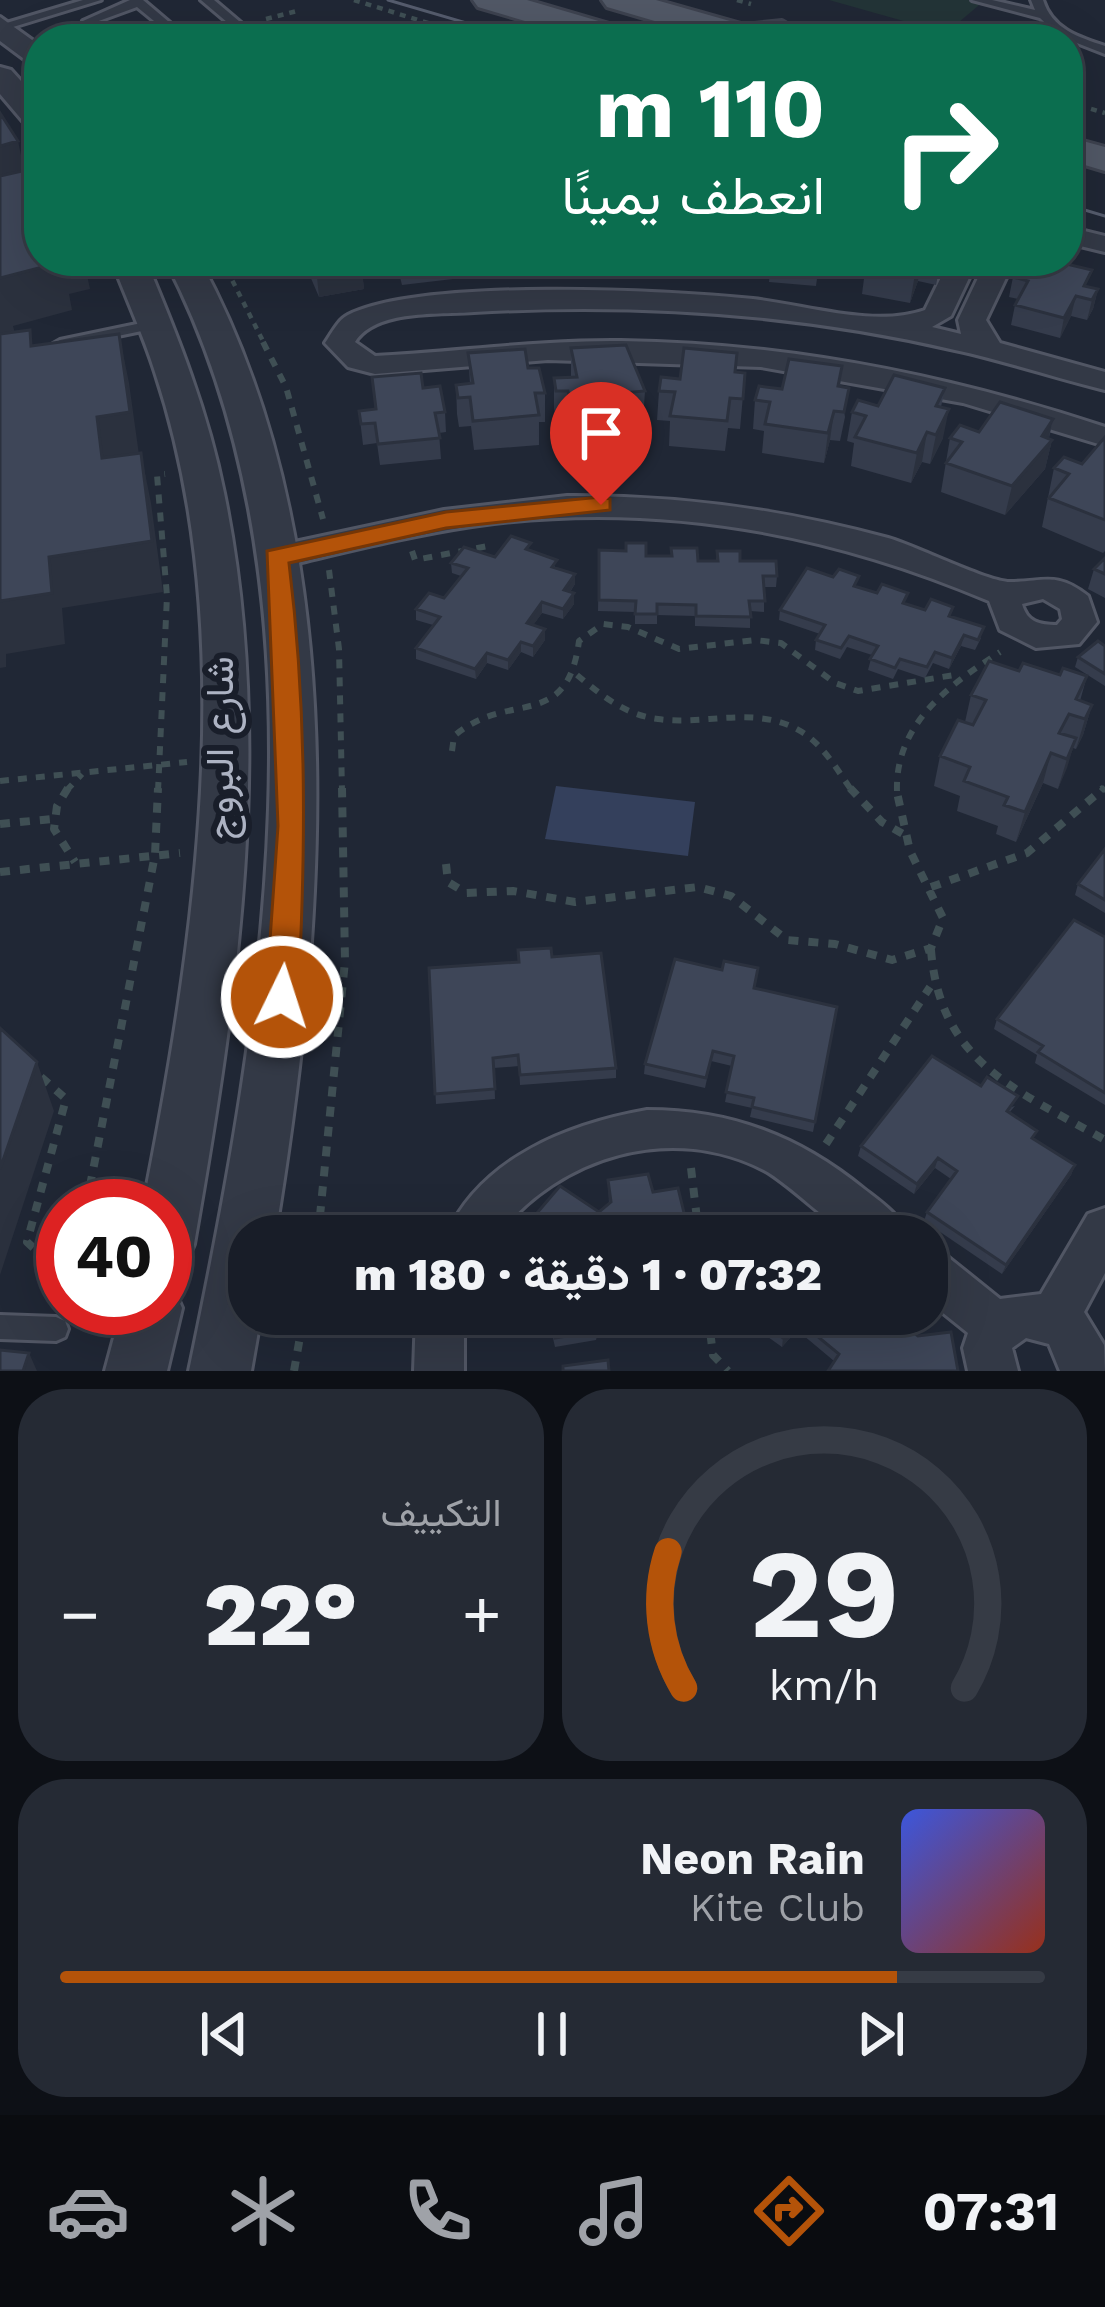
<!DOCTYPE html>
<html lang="ar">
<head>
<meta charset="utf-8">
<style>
  :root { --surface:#181d28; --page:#252a34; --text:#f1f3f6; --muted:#9fa2a8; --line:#363b45; --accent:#b45309 }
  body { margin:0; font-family:"Work Sans",Vazirmatn,sans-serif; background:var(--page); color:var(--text); direction:rtl; height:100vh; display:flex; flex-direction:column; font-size:45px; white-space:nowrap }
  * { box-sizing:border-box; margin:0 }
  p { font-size:39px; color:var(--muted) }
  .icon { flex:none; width:66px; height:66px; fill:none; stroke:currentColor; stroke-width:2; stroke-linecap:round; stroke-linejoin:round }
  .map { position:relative; height:1371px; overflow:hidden; direction:ltr }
  .sheet { display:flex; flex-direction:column; gap:18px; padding:18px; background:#0d1016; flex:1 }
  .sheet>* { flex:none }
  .top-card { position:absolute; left:24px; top:24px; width:1059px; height:252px; border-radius:48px; box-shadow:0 12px 48px #0002,0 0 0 3px var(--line); direction:rtl; background:#0b6e4f; color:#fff; overflow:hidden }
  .speed { position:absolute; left:36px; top:1179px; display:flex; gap:24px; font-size:60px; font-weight:700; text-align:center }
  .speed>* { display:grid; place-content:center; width:156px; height:156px; border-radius:50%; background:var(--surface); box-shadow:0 12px 48px #0002,0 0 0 3px var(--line); line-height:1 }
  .speed .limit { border:18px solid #d22; background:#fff; color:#111 }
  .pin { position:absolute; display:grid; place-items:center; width:102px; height:102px; color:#fff; margin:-123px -51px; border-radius:50% 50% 50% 0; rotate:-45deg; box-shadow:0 0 12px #0007 }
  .pin .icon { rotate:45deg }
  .me { position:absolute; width:132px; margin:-66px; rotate:4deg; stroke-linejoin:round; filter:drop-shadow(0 0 9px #0008) }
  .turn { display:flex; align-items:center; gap:42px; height:252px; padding:0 60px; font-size:54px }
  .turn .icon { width:156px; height:156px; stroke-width:2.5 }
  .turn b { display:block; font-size:84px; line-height:102px }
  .big { font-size:90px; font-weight:800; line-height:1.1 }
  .sheet .card { flex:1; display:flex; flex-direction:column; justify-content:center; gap:18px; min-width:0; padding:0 42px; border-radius:48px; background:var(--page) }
  .sheet .dial { align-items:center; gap:0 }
  .dial svg { height:312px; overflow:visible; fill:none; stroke:var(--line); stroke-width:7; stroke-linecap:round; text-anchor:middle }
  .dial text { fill:var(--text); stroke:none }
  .song { display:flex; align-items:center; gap:36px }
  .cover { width:144px; height:144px; border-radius:18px; background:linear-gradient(135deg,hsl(230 70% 55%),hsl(10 70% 35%)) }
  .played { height:12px; border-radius:6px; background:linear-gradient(90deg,var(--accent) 85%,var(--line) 85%) }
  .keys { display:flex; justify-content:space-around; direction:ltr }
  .heat { display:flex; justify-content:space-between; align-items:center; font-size:66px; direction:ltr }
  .sheet .tiles { flex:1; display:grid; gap:18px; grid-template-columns:1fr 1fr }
  .card:last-child { grid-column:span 2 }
  .trip { position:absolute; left:228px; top:1215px; width:720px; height:120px; border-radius:48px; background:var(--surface); box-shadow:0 12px 48px #0002,0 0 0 3px var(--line); font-weight:800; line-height:120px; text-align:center; direction:rtl }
  .tabs { display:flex; height:192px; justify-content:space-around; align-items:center; background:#0a0c10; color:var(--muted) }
  .tabs .icon { width:84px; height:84px }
  .tabs .on { color:var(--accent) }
  .tabs b { font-size:54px; color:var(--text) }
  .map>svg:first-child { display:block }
</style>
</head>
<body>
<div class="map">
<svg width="1105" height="1371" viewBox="0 0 1105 1371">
  <rect width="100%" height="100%" fill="#202735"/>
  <path fill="#233437" d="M829,0H985L946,33Z"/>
  <path fill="#34405c" d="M556,786L695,802L688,856L545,839Z"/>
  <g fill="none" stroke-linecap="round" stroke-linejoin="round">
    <g stroke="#515664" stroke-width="6">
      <path id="service" d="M83,0H101L0,31V25Z
        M130,0H143L189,39H176L137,7L96,22L111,39H99L83,21Z
        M201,0H214L260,39H247Z
        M972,0H992L1035,10L1031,0H1043C1052,29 1078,37 1105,46V54L1059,36L1040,18Z
        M156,320L161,321V327L60,348L53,344L60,340Z
        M0,1315L56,1317L65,1321L68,1329L65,1337L56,1341L0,1339Z"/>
    </g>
    <g stroke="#515664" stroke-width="6">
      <path id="minor" d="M1068,227L1105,236V252L1068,243Z
        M949,261H977L951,316L932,327L961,334L958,320L986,261H1014L986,320L1000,343L1105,372V390C1055,378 1006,361 955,350C797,313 636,303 474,312C439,315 376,309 355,342L375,356C457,352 539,340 621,341C787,343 948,375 1105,427V446L963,403L761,367L548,360L375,374L348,367L325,343C332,333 338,320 348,315C422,278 666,290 753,299C807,305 874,328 925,310Z
        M567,496C678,495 781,509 888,538C916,546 988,582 1010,582C1044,582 1056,571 1088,596L1097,622L1079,644L1036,648L1000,630L989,601C824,531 651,500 472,526C406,536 341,553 276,568L259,557L276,546L444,510ZM1043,599L1060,609L1062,619L1057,625C1039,625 1027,622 1022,604Z
        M647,1110C731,1110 799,1136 864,1189C882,1203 900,1215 909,1236C893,1236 869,1241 853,1236C835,1230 789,1183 764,1170C671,1122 559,1156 497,1236H446C481,1158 568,1124 647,1110Z
        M1105,1208V1273L1084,1312L1104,1345L1105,1371H1060L1049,1344L1026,1338L1012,1348L1018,1371H968L963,1348L968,1333L927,1300V1248L944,1254L1000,1299L1041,1294L1088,1214Z
        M416,1314H464V1371H414Z"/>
    </g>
    <g stroke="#515664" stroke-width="6">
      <path id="tertiary" d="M0,17L39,45V70L0,41Z
        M0,67L11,70L39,101V129L28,127L0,94Z
        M112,261H146C178,337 208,412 224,493C275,741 237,999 194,1244L186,1263L165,1271V1206H143C195,944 242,632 155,372C143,334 126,298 112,261Z
        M166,261H200C357,549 326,924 275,1236H249V1314H261L251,1371H189C262,1023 337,591 166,261Z
        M165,1284L173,1288L182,1308L167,1371H105L122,1308H165Z"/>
    </g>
    <g stroke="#3d424f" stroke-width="6">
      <path id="primary" d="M473,0H527L636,32L641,39H586L478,7Z
        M602,0H656L744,25L782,21L799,31L792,39H716L607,7Z
        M1068,137L1105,147V171L1068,160Z"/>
    </g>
    <path stroke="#3f4f54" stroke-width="4.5" stroke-dasharray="6 6" stroke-linecap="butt" d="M354,0L479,39
      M737,0L751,4
      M266,19L297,11
      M812,28L849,39
      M1068,102L1105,113
      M227,270L265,345"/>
    <path stroke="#3f4f54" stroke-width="6" stroke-dasharray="9 9" stroke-linecap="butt" d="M263,342L286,387L323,519
      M412,551L415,560L488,546
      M329,570L339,649L342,791
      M577,675C601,695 625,715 658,719C707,726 759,703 805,734C825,748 838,771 852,791
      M452,751L454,736C509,689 567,733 579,641L603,624L628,627L679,649L755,640L781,643L835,683L858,691L960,674
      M0,781L187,762
      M66,791L82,774
      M158,791L167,596L157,475L165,474
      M897,791C895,724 949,685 1000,652
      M1101,791L1105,787"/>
    <path stroke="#3f4f54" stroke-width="8" stroke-dasharray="10 10" stroke-linecap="butt" d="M68,788L57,806L54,829L75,862
      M850,788L882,822L903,834
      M0,824L52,819
      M446,864L448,882L466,893L513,891L575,902L698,887L731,896L787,940L835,944L892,960L931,948L943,918L910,851L896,788
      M0,872L180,853
      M931,887L1027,853L1104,788
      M931,950C940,1063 1017,1090 1105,1140
      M41,1077L66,1099L27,1242L63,1275
      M826,1144L930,987
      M691,1168L699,1236
      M86,1206L155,855L158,788
      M318,1236L345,961L342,788
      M708,1314L713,1355L728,1371
      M294,1371L304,1314"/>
    <use href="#service" fill="#333946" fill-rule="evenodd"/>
    <use href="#minor" fill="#333946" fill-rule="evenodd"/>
    <use href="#tertiary" fill="#333946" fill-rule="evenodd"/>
    <use href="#primary" fill="#515866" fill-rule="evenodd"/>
    <path stroke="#555c6d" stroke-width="3" d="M388,0L521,39
      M1068,205L1105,216"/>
  </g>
  <path fill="#353c4c" d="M288,261H369L370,264L361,265L364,289L319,297L310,276L295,279Z
    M396,261H453V279L402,285Z
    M492,261H545V273L496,277Z
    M585,261H637L636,274L588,276Z
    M676,261H726L725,279L675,277Z
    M771,261H837L836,265L819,264L816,286L769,282Z
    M854,261H941L936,285L918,281L910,303L862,294L865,271L853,269Z
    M1013,277L1098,289L1093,309L1087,320L1071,316L1060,338L1011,325L1015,305L1018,299L1009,297Z
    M571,348L645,391L643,421H636L635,441L573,445L568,420H556L554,408V378L571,377Z
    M468,353L528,368L545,393V422H539V445L474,450L471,426L459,427L457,414L456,385L470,384Z
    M842,366L840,387L845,417L840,441L830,440L824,463L762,453L764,431L753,429L755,400Z
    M735,372L745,373L740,429L728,428L725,451L669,446L670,421L657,420L659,391L680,379Z
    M372,377L423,388L445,412L446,432L439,433L441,459L380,465L377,443L363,445L359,411L375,409Z
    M945,388L941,407L943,438L930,464L922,462L911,483L851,466L854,443L847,441L852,412Z
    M1053,419L1049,438L1052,440L1045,469L1005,515L941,492L950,438Z
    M1105,437V551L1103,553L1042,527L1054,468L1082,464Z
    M671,548L698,561H716L717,551L777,576L776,587H764V612L750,611V628L695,626V616L657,615V624H635V612L598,611L599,550L646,556H671Z
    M531,551L557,568L575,584L570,592L574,593V604L563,619L542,613L533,625L545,640L533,657L521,652L508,670L487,663L476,679L416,659V648L433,625L416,620V609L444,598L461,576L452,573L451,563Z
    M1105,558V598L1088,589L1094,569Z
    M857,587L906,604L951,616L981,638L975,650L961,646L949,669L933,663L925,678L898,669L893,679L868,670L872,655L847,647L840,659L815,650L816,640L820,634L779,620L780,610Z
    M1105,646V686L1075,667L1078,657Z
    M1019,671L1087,676L1080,701L1092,705L1083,735L1076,749L1073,748L1058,789L1043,783L1016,842L996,834L998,826L957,811L960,796L934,786L940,756L965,722L971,695Z
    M1105,849V913L1075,895L1078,884Z
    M1105,937V1105L1035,1063L1037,1055L994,1029L997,1019Z
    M552,957L616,1068V1078L520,1085L519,1066L494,1068L495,1099L436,1104L429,968L518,962Z
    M755,988L837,1007L813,1132L750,1117L752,1108L725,1102L732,1066L711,1061L705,1088L644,1074L645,1064Z
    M1015,1106L1009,1113L1034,1140L1075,1165L1071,1175L1002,1274L924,1221L927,1212L951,1179L935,1168L914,1194L858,1156L861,1146Z
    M608,1180L653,1192L686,1221L685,1231L673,1236H525V1227L599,1212L609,1204Z
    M528,1314H636L620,1335L601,1320L596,1340L555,1347L550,1325L528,1326Z
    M752,1314H900L834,1361L797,1330L782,1347L750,1324Z"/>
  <path fill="#2b313e" d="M18,141L28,188L0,195V146Z
    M56,261H84L90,289L69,294L72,310L13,326L17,341L0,345V278Z
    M293,261H309L310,276L295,279Z
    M920,261H921L918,281L910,303L915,274Z
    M362,269L364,289L319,297L317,277Z
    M1098,289L1093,309L1087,320L1092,300Z
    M1076,296L1071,316L1060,338L1064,318Z
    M119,334L129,383L140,462L102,458L97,417Z
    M949,409L943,438L930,464L936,435Z
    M834,411L830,440L824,463L828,433Z
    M1053,419L1047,445L1052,440L1045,469L1005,515L1012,486Z
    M927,432L922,462L911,483L917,453Z
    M141,453L151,503L163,592L62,608L65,644L6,654V667L0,668V601L49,557Z
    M575,574V584L564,600V590Z
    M574,593V604L563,619V609Z
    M542,602V613L527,634V623Z
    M545,629V640L533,657V646Z
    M964,635L961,646L949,669L952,658Z
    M521,642V652L508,670V660Z
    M487,653V663L476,679L475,669Z
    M1092,705L1083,735L1076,749L1085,719Z
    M1076,738L1067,768L1058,789L1067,759Z
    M1051,753L1043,783L1016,842L1025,812Z
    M37,1062L54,1111L0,1275V1169Z
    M938,1158L935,1168L914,1194L917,1184Z
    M1075,1165L1071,1175L1002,1274L1006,1265Z
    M686,1221L685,1231L673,1236H661V1232Z
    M629,1314H636L620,1335V1326Z
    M799,1321L797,1330L782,1347L783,1338Z
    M29,1353L37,1371H23Z"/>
  <path fill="#3e4658" stroke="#2b313e" stroke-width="3" d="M0,113L18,141L0,146Z
    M35,168L39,175V261L62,262L0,278V176Z
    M310,261H359L362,269L317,277Z
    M400,261H440L401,265Z
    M771,261H819L818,267Z
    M868,261H920L915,274L866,266Z
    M1037,261H1054L1092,270L1084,286L1098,289L1092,300L1076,296L1064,318L1015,305L1028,281L1013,277L1019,266L1033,270Z
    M30,330L31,346L119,334L130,412L97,417L102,458L141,453L152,541L49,557L52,593L0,601V334Z
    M626,345L645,391L632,392L636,412L573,416L568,391H556L554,378L577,377L571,348Z
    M684,348L737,353L735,372L745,373L743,399L730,398L727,421L670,416L675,392L659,391L661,377L680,379Z
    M525,349L528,368H539L545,393H535L539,415L473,421L470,397L458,398L456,385L473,383L468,353Z
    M789,359L842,366L838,386L849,388L844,412L834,411L828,433L765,424L770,402L755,400L759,386L782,389Z
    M421,373L423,388L440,386L445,412L435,413L440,438L378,444L375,423L361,424L359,411L376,409L372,377Z
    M894,375L945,388L936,406L949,409L936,435L927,432L917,453L855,437L866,416L852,412L858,400L878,406Z
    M1000,402L1053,419L1042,436L1052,440L1012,486L946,463L962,442L950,438L960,425L979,432Z
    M1105,437V520L1049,498L1069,474L1054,468L1064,457L1082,464Z
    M511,536L531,543L526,549L557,560L552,567L575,574L564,590L574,593L563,609L542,602L527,623L545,629L533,646L521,642L508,660L487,653L475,669L416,648L440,617L416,609L429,593L444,598L468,568L451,563L464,547L495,557Z
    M626,543H646V556H672L671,548H697L698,561H718L717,551H740V561H776L777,576H763L765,601H749L751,617L696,616V605L657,604V614H635L636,601L599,600V550L626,551Z
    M1105,558V574L1094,569Z
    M807,568L833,577L839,569L859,576L854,586L877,593L882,584L908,593L903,603L925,610L931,599L953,607L949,616L984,627L978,640L964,635L952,658L935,652L927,667L900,659L895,668L870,659L878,646L849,636L841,648L816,640L825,625L780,610Z
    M1098,641L1105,646V674L1078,657Z
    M989,661L1019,671L1023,663L1060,675L1063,668L1087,676L1076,699L1092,705L1085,719L1069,714L1059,733L1076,738L1067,759L1051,753L1025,812L1004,805L1008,797L964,781L970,767L940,756L958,720L973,725L986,700L971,695Z
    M1105,849V900L1078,884Z
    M1074,920L1105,937V1093L1038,1052L1043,1046L997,1019Z
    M551,948L552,957L601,953L616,1068L520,1075L518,1055L493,1058L495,1089L435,1094L429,968L519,962L518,950Z
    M675,959L722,970L724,961L758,968L754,988L837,1007L815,1122L752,1107L754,1098L726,1092L734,1056L713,1051L706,1078L645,1064Z
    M0,1028L37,1062L0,1169Z
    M932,1056L981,1086L987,1077L1018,1096L1007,1111L1037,1131L1032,1138L1075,1165L1006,1265L927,1212L957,1171L938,1158L917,1184L861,1146Z
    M648,1174L653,1192L678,1188L686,1221L661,1232L666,1236H535L525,1227L560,1186L599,1212L611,1202L608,1180Z
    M760,1217L763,1230L778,1227L791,1236H734L730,1219Z
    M528,1314H601L596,1331L555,1338L550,1316L528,1317Z
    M605,1314H629L620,1326Z
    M752,1314H896L893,1318L918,1336L951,1332L958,1371H828L839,1354L799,1321L783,1338Z
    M0,1350L29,1353L23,1371H0Z
    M608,1360L609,1371H563V1366Z"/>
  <path fill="#b45309" stroke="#753606" stroke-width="3" d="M601,497L610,499V510L446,528L289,563C307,709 306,850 298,997L294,1007H271L266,997L278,826L267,551L446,512Z"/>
  <g text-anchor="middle" stroke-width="12" stroke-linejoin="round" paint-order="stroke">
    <g font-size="39" fill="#adb3c3" stroke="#191e2a">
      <text transform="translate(219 748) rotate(-90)" y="14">شارع البروج</text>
    </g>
  </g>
</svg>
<div class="speed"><div class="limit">40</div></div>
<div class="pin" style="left:601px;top:505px;background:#d93025"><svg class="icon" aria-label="arrive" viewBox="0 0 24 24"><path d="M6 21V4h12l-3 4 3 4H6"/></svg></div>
<svg class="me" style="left:282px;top:997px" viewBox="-20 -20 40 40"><circle r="17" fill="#b45309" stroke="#fff" stroke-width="3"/><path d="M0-11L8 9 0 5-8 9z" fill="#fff"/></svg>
<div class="trip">07:32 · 1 دقيقة · 180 m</div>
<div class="top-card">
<div class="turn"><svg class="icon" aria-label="right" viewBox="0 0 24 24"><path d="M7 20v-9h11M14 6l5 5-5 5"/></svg><div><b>110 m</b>انعطف يمينًا</div></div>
</div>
</div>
<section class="sheet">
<div class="tiles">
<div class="card dial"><svg viewBox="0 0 100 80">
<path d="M14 69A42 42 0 1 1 86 69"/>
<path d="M14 69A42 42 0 0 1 10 34" stroke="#b45309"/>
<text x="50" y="56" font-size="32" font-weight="700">29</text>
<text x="50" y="72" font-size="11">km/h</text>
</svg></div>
<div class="card"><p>التكييف</p>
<div class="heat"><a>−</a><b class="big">22°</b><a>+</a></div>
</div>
<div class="card">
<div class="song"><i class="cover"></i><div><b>Neon Rain</b><p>Kite Club</p></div></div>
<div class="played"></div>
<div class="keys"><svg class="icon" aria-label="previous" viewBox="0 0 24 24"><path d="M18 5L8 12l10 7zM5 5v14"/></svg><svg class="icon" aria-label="pause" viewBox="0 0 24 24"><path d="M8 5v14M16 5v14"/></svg><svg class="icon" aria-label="next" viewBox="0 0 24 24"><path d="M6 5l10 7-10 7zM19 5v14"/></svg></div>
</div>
</div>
</section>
<nav class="tabs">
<b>07:31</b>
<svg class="icon on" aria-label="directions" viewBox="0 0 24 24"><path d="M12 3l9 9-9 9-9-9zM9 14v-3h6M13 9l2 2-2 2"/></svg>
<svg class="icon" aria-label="music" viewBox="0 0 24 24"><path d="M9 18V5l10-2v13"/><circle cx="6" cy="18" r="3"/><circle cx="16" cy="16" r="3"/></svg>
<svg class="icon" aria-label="phone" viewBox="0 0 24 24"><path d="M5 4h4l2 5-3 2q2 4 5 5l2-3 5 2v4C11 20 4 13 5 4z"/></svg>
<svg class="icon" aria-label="climate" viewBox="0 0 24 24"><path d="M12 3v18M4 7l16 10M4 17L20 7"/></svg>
<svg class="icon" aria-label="car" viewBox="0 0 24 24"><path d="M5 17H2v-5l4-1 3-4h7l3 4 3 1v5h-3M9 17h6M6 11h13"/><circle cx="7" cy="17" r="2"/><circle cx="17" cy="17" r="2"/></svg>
</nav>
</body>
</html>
